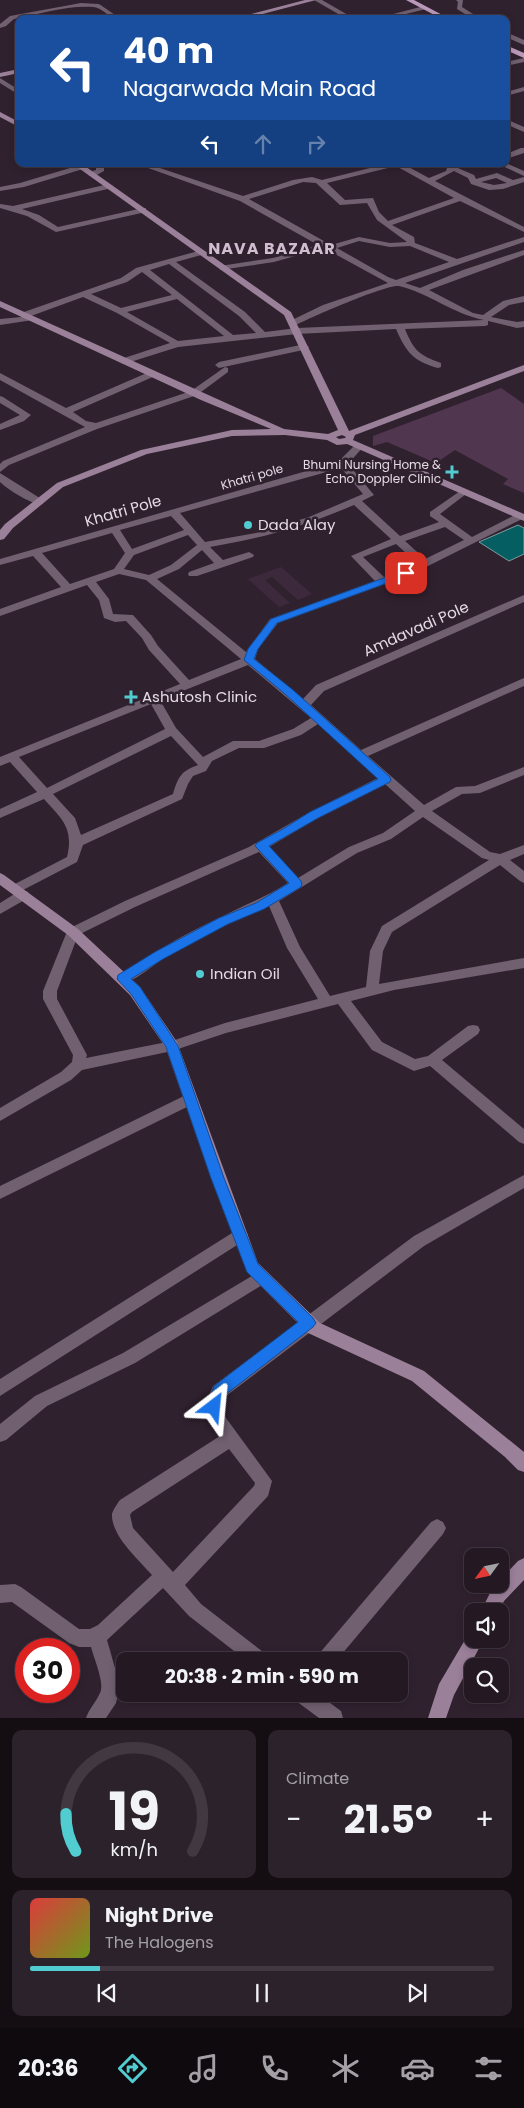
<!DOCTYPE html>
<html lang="en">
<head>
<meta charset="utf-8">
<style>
  :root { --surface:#241923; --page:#2c222b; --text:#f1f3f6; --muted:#a3a0a6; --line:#413841; --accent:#51ccd1 }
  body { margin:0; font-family:Poppins,sans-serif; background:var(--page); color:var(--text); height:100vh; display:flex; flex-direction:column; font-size:19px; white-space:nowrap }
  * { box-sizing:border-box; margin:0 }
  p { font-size:16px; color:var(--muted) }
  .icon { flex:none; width:28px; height:28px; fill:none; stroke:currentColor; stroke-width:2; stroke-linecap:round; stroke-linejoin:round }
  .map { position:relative; height:1718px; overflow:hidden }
  .details { display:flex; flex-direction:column; gap:12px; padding:12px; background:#140e13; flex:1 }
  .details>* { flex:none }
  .hud { position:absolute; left:15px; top:15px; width:495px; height:152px; border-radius:10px; box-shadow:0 2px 8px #0003,0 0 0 1px var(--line); background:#1a4fa0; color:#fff; overflow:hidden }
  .needle { width:32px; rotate:237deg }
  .tools { position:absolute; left:464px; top:1548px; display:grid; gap:10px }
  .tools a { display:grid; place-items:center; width:45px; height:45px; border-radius:10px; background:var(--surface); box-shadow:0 2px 8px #0003,0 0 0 1px var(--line); font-size:25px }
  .speed { position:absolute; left:15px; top:1638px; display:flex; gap:10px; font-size:25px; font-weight:700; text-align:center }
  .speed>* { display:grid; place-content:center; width:65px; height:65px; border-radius:50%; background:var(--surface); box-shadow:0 2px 8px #0003,0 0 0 1px var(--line); line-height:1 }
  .speed .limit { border:8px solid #d22; background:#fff; color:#111 }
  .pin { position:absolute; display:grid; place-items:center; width:42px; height:42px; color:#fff; margin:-21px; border-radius:10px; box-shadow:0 2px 8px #0006 }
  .me { position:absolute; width:55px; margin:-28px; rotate:29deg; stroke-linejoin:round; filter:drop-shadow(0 0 4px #0008) }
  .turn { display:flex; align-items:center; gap:18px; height:105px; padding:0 25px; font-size:22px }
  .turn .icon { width:65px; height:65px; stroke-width:2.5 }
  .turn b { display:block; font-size:35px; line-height:42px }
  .lanes { display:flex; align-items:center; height:48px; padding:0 25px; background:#0003; justify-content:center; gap:25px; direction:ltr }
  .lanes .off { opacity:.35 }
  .big { font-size:38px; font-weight:700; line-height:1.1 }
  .details .widget { flex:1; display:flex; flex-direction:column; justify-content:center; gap:8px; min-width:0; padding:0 18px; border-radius:10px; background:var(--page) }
  .details .dial { align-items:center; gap:0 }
  .dial svg { height:130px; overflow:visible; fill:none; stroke:var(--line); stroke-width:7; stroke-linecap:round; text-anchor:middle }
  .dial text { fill:var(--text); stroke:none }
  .song { display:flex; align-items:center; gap:15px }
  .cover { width:60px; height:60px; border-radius:8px; background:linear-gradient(135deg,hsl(0 70% 55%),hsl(80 70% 35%)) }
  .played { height:5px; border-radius:2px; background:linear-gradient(90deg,var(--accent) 15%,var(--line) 15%) }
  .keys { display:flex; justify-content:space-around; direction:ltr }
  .heat { display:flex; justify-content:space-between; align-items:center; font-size:28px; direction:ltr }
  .details .tiles { flex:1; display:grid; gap:12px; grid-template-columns:1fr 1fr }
  .widget:last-child { grid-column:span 2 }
  .trip { position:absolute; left:116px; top:1652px; width:292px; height:50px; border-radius:10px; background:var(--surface); box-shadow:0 2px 8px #0003,0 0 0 1px var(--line); font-weight:700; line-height:50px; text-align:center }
  .tab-bar { display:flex; height:80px; justify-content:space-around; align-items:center; background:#0e0a0e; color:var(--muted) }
  .tab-bar .icon { width:35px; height:35px }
  .tab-bar .active { color:var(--accent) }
  .tab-bar b { font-size:22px; color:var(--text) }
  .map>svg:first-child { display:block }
</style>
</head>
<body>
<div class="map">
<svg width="524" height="1718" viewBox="0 0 524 1718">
  <rect width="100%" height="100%" fill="#30212f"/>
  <path fill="#3d293c" d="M281,567L312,594L298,600L272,577L265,580L290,603L279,607L248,579Z"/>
  <path fill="#513650" d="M501,388L524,404V493L503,484L508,479L455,450L436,463L387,442L373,446V436Z"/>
  <path fill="#055e61" stroke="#7e9c9d" d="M518,525L524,528V554L509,561L479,542Z"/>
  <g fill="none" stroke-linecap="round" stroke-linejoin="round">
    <path fill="#716070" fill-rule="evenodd" d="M314,0H322L355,19H347Z
      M456,0H463L462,7L481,19H473L457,9L458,2Z
      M81,3L99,4L121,19C108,19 104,8 93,7C68,5 39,14 14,19L6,26L0,28V24L10,16Z
      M424,6L426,7V9L386,19H374Z
      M506,32L524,40V45L506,37Z
      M524,58V62L506,66V62Z
      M0,78L19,90V95L0,83Z
      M524,87V91L506,96V92Z
      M506,119L524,127V132L506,124Z
      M521,148H524V153L506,159V154Z
      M506,163L524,171V176L498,164Z
      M96,164H104V171L95,176H89V172L96,170Z
      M137,164H148L243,196L293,180L312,177L322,180L386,164H403L429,178L446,171L448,165H451L474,175L476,179L497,173L513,180L524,177V182L503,189L489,190L471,184L468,178L454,171L435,181L524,227V232L460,201L392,225L414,237L415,243L457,259L524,237V242L405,283L420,288L463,270L524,250V255L429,290L473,313L483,315L503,301L524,296V302L509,305L491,317L517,322L524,321V327L517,328L488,321V325L485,326L405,329C414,351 419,355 441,363V367L438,368C413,361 406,352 396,329L297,334L178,347L124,364L121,363V359L170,343L117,313L83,297L31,316L34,318L33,320L0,325V319L21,317V313L121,278L136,268L202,250L206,252L205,254L176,262L245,312L265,332L297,328L484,320C453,314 429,293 399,286C387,284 311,317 296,325H290V321L323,305L388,283L324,248L274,262L220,270V266L273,258L318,245L240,201ZM396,166L454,198L388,221L379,212L373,198L345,200L327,183ZM496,178L507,183L494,185L481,182ZM303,182L316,183L340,205L367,203L377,220L407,242L390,243L359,237L331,245L249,199ZM359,241L390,247L410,246L449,262L396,280L388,277L337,248ZM169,264L239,316L256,333L233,335L150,270ZM142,272L172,295L121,308L91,294L127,282ZM177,299L224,336L178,341L127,312Z
      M481,164H492L488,166Z
      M80,165H83V169L24,187L0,191V187L20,183Z
      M109,184L113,186L112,188L22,209L39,215L58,227L143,208H146V212L56,232L27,216L0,208V204L13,206Z
      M305,344L309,347L308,349L219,368L215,365L219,362Z
      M225,367L228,368V372L197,395L97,429L9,465L0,472V464L3,461L85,427L0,380V373L66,408L149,372H155V376L73,412L86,421L96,423L191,391Z
      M0,396L3,397L31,415L24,421L0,430V424L20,415L0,403Z
      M359,443L364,446L348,464L374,495L362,501L400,536L439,522L430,516V512L463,489L466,490V494L440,514L472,537L517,514H524V518L410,575L278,623L258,649L255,659L303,699L316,685L524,595V602L324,691L311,705L361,750L524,678V686L368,756L424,805L456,787L475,786L524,767V775L480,793L462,794L432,811L490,852L500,854L524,845V854L510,860L524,871V883L520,881L500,865L392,932L383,951L379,984L524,958V968L394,990L351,1001L382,1042L415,1059L428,1056L468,1026L473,1025L478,1026L480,1030L478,1034L442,1060L524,1129V1144L519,1142L430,1066L414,1071L372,1050L338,1004L226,1033L172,1051L82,1070L71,1080L0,1121V1108L61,1072L72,1062L73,1055L43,999V991L68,929L125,901L249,847L310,812L378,778L318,724L301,735L264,748H239L212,761L206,771L193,776L188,784L182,799L83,845L77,862L23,890L28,892L29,895L28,898L0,914V903L16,893L11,892L9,889L11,886L67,857C74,828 62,819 44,799L0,818V809L37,792L10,762L0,766V757L180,684L149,650L142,638L126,621L115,622L104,618L99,600L87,585L0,616V609L61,587L33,556L0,565V559L338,462L356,444ZM341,468L363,494L309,517L256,533L205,542L180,513ZM354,505L391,539L351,556L375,581L270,619L246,652L157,579L179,569L202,550L214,563L189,572L188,574L189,576H197L253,557L254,555L249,552L223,560L210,547C264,538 305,526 354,505ZM171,516L184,530L132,549L120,530ZM445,527L464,540L425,559L405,541ZM112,533L125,553L114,569L70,584L42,553ZM188,535L197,545L171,565L149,575L124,569L134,555ZM396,544L417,563L384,577L363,557ZM119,574L146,580L241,659L189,680L158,646L151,635L133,615L113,614L109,599L96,582ZM248,665L311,718L293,729L259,741H233L203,757L176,728L160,700ZM151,704L165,729L47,788L19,757ZM171,736L198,765C181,771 178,777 173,794L81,835L75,818L53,794ZM385,784L415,811L383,833L349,847L298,878L269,847L318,818ZM423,817L482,858L489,860L382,926L370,951L366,987L330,996L300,947L279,901L357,853L391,839ZM259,852L288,883C266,897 242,906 219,918C184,934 151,954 118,975L116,979L118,983C129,986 151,967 161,960C195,938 233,922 269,906L287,948L318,999L225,1023L172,1041L86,1058L87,1055L57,999V991L78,935L135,907Z
      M0,473L43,500V504C33,506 7,489 0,482Z
      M190,1093L195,1095L197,1099L195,1103L0,1199V1186Z
      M524,1175V1188L424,1246L226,1396L222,1407L226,1418L272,1481L268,1496L185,1585L201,1604L267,1655L270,1661H247L189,1616L163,1588L107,1640L115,1668L121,1682L116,1703L106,1718H86C89,1709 96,1702 100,1693C105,1683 94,1659 91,1647H79L69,1643L12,1602L0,1603V1585L15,1584L21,1587L79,1629H90L98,1625L152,1575C139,1560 111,1536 112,1514C113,1510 117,1504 120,1500L220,1436C206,1418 204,1407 213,1386L414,1236ZM229,1449L255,1483L254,1486L173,1572L133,1528L130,1515L132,1512Z
      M240,1228L245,1230L248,1235L245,1240L0,1396V1379Z
      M262,1270L267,1272L270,1277L267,1282L135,1363L47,1406L6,1440L0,1442V1424L35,1396L123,1353Z
      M437,1519L443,1522L446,1528L443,1534L336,1661H315L318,1655L431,1522Z
      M294,1694H318L341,1711L343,1718H319L296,1701Z"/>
    <path fill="#9b809a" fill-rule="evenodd" d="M305,0H316L244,19H232Z
      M19,69V73L0,77V73Z
      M0,112L19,122V127L0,117Z
      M73,164H82L291,312L349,431L524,365V371L355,435L353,440L524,514V521L347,444L337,445L327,440L285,435L232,436L147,454L63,487L13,528L4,539L0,540V530L5,524L57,483L141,450L232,430L271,429L201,400L0,307V301L284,429L328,434L338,430L284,315ZM342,435L346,437L345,438L339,439L336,437Z
      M0,873L4,875L78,929L140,987L177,1042L258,1263L320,1323L424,1371L524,1452V1472L518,1470L505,1457L412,1381L308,1333L247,1272L211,1178L166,1048L130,995L68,935L0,885Z
      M524,1558V1580L504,1601L499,1611H481L492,1589L496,1584H500V1580L518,1561Z
      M472,1631V1639H484L454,1695L446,1718H428L439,1684L469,1633Z"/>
    <path fill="#bb98ba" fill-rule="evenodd" d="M406,0H414L450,19H442Z
      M506,45L524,53V58L506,50Z"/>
  </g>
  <path fill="#1a73e8" stroke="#114b97" d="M406,570L409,571V575L277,623L258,649L254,659L293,690L390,777L391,780L390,782L318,818L269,846L301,881L302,884L301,887L264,909L228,924L163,959L131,979L140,987L178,1046L224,1178L258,1264L313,1318L316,1323L313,1327L225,1395L220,1412L214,1414L209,1412L207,1407L214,1386L298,1322L247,1272L211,1178L166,1047L131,994L117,979L118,975L155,952L219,918L256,903L289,883L257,848L255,846L257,843L283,829L310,812L378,779L285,694L244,660L248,649L271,619Z"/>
  <g fill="#51ccd1" stroke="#30212f" stroke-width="2">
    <path d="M449.5 464.5h5v5h5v5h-5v5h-5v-5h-5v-5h5z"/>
    <circle cx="248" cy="525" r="5"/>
    <path d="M128.5 689.5h5v5h5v5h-5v5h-5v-5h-5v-5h5z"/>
    <circle cx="200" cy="974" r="5"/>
  </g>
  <g text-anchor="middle" stroke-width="5" stroke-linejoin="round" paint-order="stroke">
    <g font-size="12" fill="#e5dbe4" stroke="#30212f" text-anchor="end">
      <text x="441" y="469">Bhumi Nursing Home &amp;<tspan x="441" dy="14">Echo Doppler Clinic</tspan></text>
    </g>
    <g font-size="12" fill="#e5dbe4" stroke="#30212f">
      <text transform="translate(252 477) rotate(-16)" y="4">Khatri pole</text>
    </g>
    <g font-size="15" fill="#e5dbe4" stroke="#30212f">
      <text transform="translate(123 511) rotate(-16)" y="5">Khatri Pole</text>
      <text transform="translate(416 629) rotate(-24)" y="5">Amdavadi Pole</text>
    </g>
    <g font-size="15" fill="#e5dbe4" stroke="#30212f" text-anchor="start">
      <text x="258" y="530">Dada Alay</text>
      <text x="142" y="702">Ashutosh Clinic</text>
      <text x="210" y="979">Indian Oil</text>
    </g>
    <g font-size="16" font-weight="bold" letter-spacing="1" fill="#d0bdcf" stroke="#30212f">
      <text x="272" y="254">NAVA BAZAAR</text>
    </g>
  </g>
</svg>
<div class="tools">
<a><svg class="needle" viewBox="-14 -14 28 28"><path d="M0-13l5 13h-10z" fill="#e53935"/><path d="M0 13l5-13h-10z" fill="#a3a0a6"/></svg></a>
<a><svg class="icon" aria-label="sound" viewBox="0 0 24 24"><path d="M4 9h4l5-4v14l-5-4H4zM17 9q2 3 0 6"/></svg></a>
<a><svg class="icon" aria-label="search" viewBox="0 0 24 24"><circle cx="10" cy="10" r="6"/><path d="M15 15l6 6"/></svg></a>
</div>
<div class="speed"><div class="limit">30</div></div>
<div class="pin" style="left:406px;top:573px;background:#d93025"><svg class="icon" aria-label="arrive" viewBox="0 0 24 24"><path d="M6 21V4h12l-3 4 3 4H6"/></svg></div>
<svg class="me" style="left:214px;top:1407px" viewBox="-20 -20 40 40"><path d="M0-17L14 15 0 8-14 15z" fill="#1a73e8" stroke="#fff" stroke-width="4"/></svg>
<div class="trip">20:38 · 2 min · 590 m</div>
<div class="hud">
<div class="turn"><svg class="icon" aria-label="left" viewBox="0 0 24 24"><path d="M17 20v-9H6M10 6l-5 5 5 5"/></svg><div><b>40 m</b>Nagarwada Main Road</div></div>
<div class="lanes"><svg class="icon" aria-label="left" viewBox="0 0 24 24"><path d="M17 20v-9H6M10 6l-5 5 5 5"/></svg><svg class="icon off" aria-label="ahead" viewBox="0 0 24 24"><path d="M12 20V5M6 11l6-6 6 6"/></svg><svg class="icon off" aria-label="right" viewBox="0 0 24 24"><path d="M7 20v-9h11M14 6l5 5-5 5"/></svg></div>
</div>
</div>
<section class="details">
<div class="tiles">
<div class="widget dial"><svg viewBox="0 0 100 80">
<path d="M14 69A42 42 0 1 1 86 69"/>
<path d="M14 69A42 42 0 0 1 8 46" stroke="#51ccd1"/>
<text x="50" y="56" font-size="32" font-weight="700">19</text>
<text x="50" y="72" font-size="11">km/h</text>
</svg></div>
<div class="widget"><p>Climate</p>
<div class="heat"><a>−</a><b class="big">21.5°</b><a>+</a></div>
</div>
<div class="widget">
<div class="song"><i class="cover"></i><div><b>Night Drive</b><p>The Halogens</p></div></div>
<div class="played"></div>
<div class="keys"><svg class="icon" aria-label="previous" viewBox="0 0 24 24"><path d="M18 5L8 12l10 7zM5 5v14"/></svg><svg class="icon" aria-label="pause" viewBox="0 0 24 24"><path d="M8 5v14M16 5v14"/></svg><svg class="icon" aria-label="next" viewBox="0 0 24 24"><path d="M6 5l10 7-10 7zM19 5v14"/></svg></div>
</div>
</div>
</section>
<nav class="tab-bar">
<b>20:36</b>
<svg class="icon active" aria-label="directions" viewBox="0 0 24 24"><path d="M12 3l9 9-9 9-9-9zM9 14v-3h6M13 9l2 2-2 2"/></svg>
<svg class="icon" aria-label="music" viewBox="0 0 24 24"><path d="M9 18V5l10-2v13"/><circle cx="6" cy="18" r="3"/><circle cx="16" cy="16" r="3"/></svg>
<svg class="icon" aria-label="phone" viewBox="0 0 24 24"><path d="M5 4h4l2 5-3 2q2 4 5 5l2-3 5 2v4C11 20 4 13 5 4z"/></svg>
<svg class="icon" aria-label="climate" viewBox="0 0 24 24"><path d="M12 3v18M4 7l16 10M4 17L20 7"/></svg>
<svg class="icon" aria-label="car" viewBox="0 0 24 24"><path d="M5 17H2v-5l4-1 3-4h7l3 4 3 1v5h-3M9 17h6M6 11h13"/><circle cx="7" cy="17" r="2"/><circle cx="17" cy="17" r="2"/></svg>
<svg class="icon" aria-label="filters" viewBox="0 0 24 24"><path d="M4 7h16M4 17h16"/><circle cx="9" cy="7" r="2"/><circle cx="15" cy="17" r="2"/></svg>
</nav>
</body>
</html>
